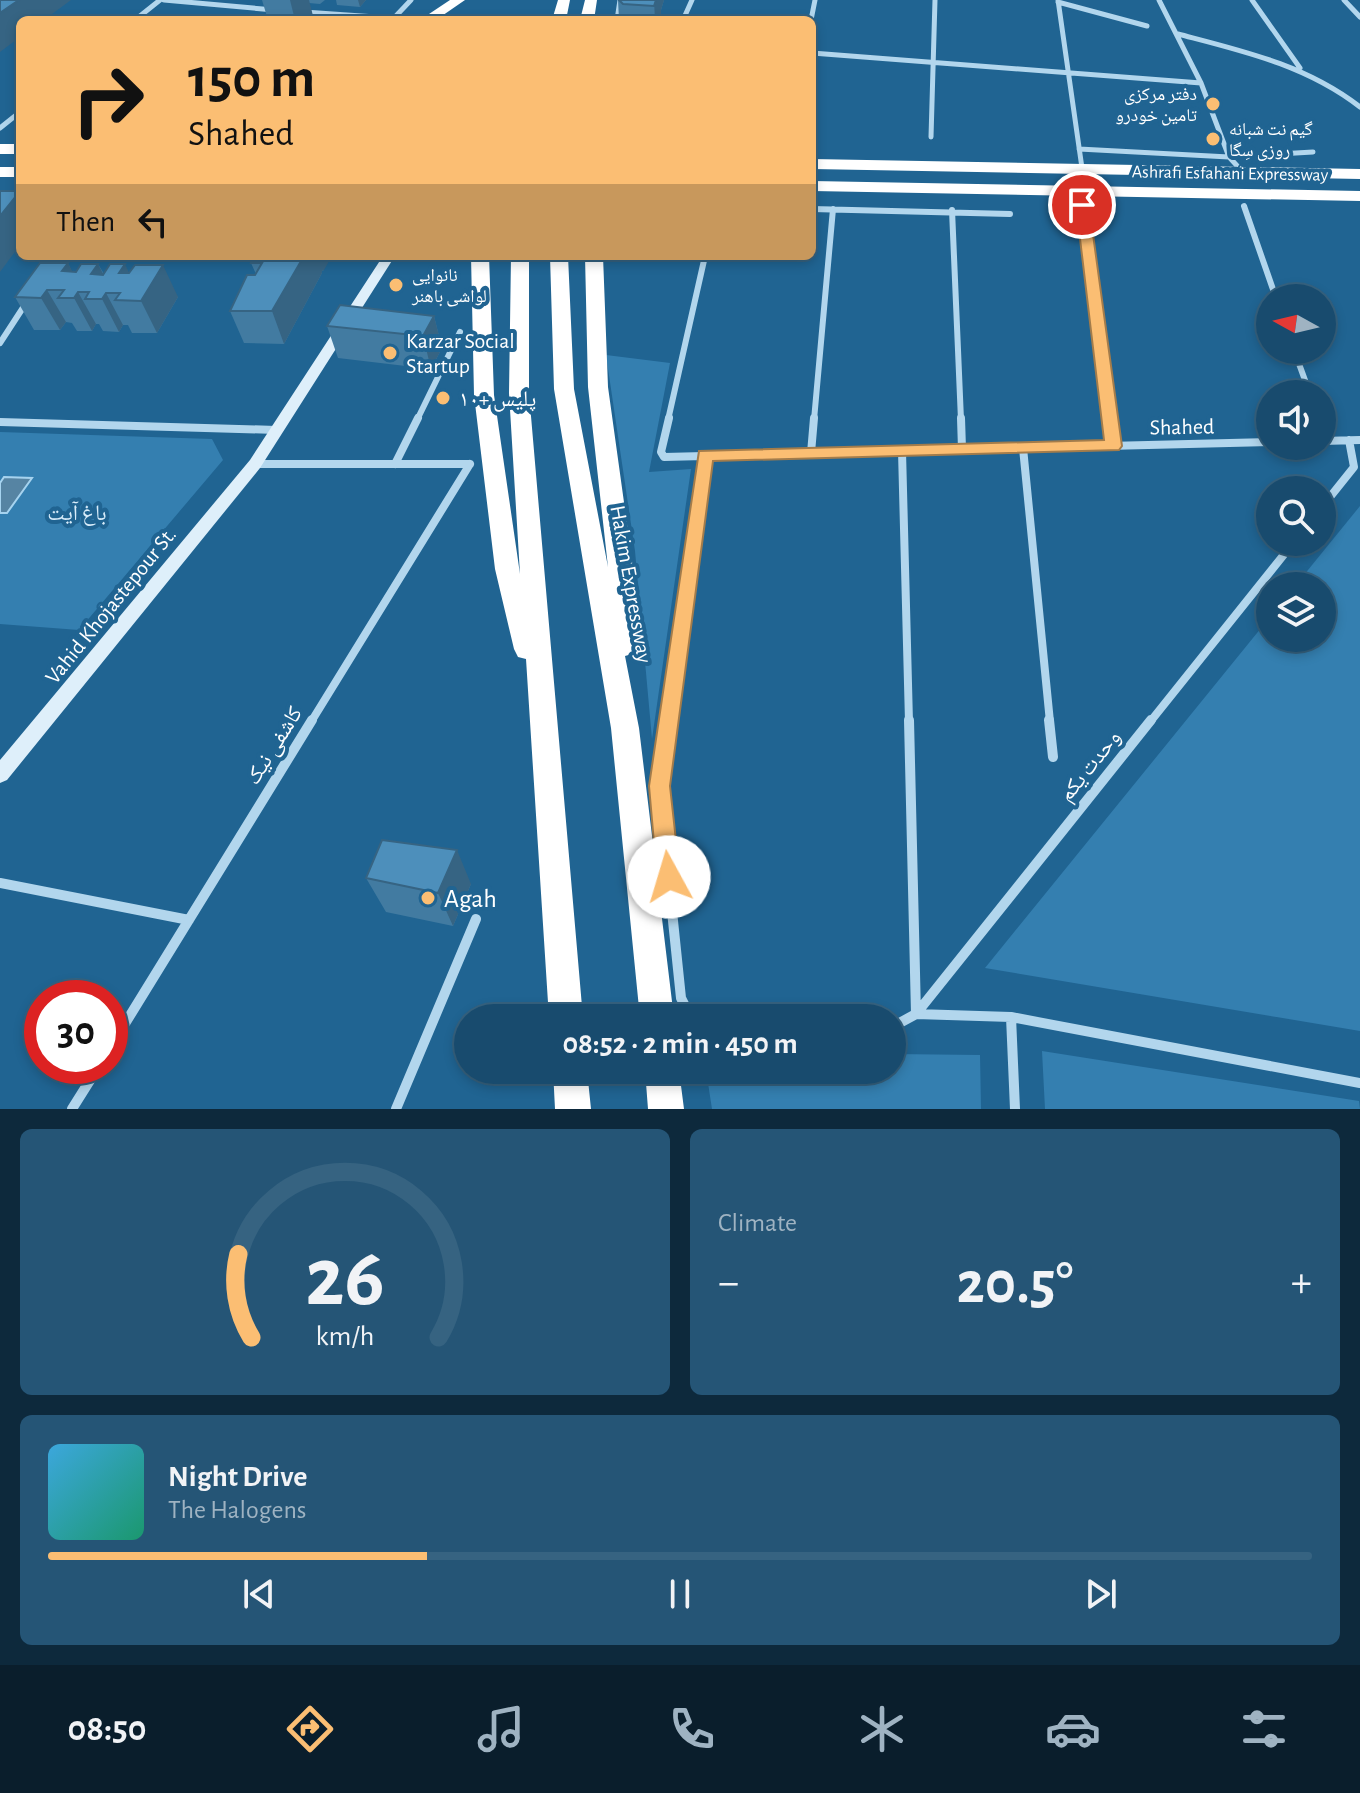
<!DOCTYPE html>
<html lang="en">
<head>
<meta charset="utf-8">
<style>
  :root { --surface:#184b6e; --page:#255576; --text:#f1f3f6; --muted:#9fb3c2; --line:#366381; --accent:#fbbe73 }
  body { margin:0; font-family:"Alegreya Sans","Noto Naskh Arabic",sans-serif; background:var(--page); color:var(--text); height:100vh; display:flex; flex-direction:column; font-size:30px; white-space:nowrap }
  * { box-sizing:border-box; margin:0 }
  p { font-size:26px; color:var(--muted) }
  .icon { flex:none; width:44px; height:44px; fill:none; stroke:currentColor; stroke-width:2; stroke-linecap:round; stroke-linejoin:round }
  .map { position:relative; height:1109px; overflow:hidden }
  .panel { display:flex; flex-direction:column; gap:20px; padding:20px; background:#0d293c; flex:1 }
  .panel>* { flex:none }
  .guide { position:absolute; left:16px; top:16px; width:800px; height:244px; border-radius:12px; box-shadow:0 4px 12px #0003,0 0 0 2px var(--line); background:#fbbe73; color:#111; overflow:hidden }
  .needle { width:52px; rotate:278deg }
  .buttons { position:absolute; left:1256px; top:284px; display:grid; gap:16px }
  .buttons a { display:grid; place-items:center; width:80px; height:80px; border-radius:50%; background:var(--surface); box-shadow:0 4px 12px #0003,0 0 0 2px var(--line); font-size:40px }
  .speed { position:absolute; left:24px; top:980px; display:flex; gap:16px; font-size:40px; font-weight:700; text-align:center }
  .speed>* { display:grid; place-content:center; width:104px; height:104px; border-radius:50%; background:var(--surface); box-shadow:0 4px 12px #0003,0 0 0 2px var(--line); line-height:1 }
  .speed .limit { border:12px solid #d22; background:#fff; color:#111 }
  .pin { position:absolute; display:grid; place-items:center; width:68px; height:68px; color:#fff; margin:-34px; border:4px solid #fff; border-radius:50%; box-shadow:0 2px 8px #0007 }
  .me { position:absolute; width:88px; margin:-44px; rotate:354deg; stroke-linejoin:round; filter:drop-shadow(0 0 6px #0008) }
  .turn { display:flex; align-items:center; gap:28px; height:168px; padding:0 40px; font-size:36px }
  .turn .icon { width:104px; height:104px; stroke-width:2.5 }
  .turn b { display:block; font-size:56px; line-height:68px }
  .then { display:flex; align-items:center; height:76px; padding:0 40px; background:#0003; gap:16px; font-size:30px }
  .big { font-size:60px; font-weight:600; line-height:1.1 }
  .panel .card { flex:1; display:flex; flex-direction:column; justify-content:center; gap:12px; min-width:0; padding:0 28px; border-radius:12px; background:var(--page) }
  .panel .dial { align-items:center; gap:0 }
  .dial svg { height:208px; overflow:visible; fill:none; stroke:var(--line); stroke-width:7; stroke-linecap:round; text-anchor:middle }
  .dial text { fill:var(--text); stroke:none }
  .song { display:flex; align-items:center; gap:24px }
  .cover { width:96px; height:96px; border-radius:12px; background:linear-gradient(135deg,hsl(200 70% 55%),hsl(160 70% 35%)) }
  .played { height:8px; border-radius:4px; background:linear-gradient(90deg,var(--accent) 30%,var(--line) 30%) }
  .keys { display:flex; justify-content:space-around; direction:ltr }
  .heat { display:flex; justify-content:space-between; align-items:center; font-size:44px; direction:ltr }
  .panel .tiles { flex:1; display:grid; gap:20px; grid-template-columns:1fr 1fr }
  .card:last-child { grid-column:span 2 }
  .trip { position:absolute; left:454px; top:1004px; width:452px; height:80px; border-radius:40px; background:var(--surface); box-shadow:0 4px 12px #0003,0 0 0 2px var(--line); font-weight:600; line-height:80px; text-align:center }
  .tab-bar { display:flex; height:128px; justify-content:space-around; align-items:center; background:#0a1e2c; color:var(--muted) }
  .tab-bar .icon { width:56px; height:56px }
  .tab-bar .on { color:var(--accent) }
  .tab-bar b { font-size:36px; color:var(--text) }
  .map>svg:first-child { display:block }
</style>
</head>
<body>
<div class="map">
<svg width="1360" height="1109" viewBox="0 0 1360 1109">
  <rect width="100%" height="100%" fill="#206492"/>
  <path fill="#347fb0" d="M606,355L670,363L649,472L691,469L652,739L635,551Z
    M0,432L212,439L223,460L79,630L0,624Z
    M1360,506V1031L985,968L1270,617V638H1322V586H1295Z
    M1042,1051L1359,1101L1360,1109H1045Z
    M892,1054L980,1055L981,1109H712L706,1070H892Z"/>
  <path fill="#5684a3" stroke="#a6d3ef" stroke-width="2" d="M4,477L32,478L7,513H0V483Z"/>
  <g fill="none" stroke-linecap="round" stroke-linejoin="round">
    <path stroke="#b2d6ed" stroke-width="5" d="M164,0L274,10
      M1058,0L1082,168
      M1159,0L1201,83L1229,157L1241,170
      M1252,0L1300,68
      M1344,0L1360,17
      M1058,2L1147,26
      M304,12L419,20
      M394,18L411,0
      M135,20L160,0
      M617,20L620,0
      M683,20L692,0
      M811,20L815,0
      M1178,34C1243,51 1306,65 1360,107
      M812,53L1201,83
      M0,128L20,112
      M931,137L935,0
      M1079,149L1229,157L1313,152"/>
    <path stroke="#b2d6ed" stroke-width="6" d="M1082,205L1110,420
      M1244,206L1276,298
      M812,209L1010,214
      M952,210L961,420
      M46,272L56,256
      M0,343L28,300
      M1294,350L1310,394
      M417,420L460,332
      M668,420L705,256
      M814,420L833,209"/>
    <path stroke="#b2d6ed" stroke-width="8" d="M669,418L661,452L664,457L1270,442
      M961,418L962,449
      M1109,418L1113,446
      M0,422L276,430
      M1322,429L1326,441
      M1322,441L1360,440
      M1023,448L1050,722
      M902,451L909,722
      M811,453L814,418
      M255,464H470
      M395,464L418,418
      M1322,507L1354,467L1349,440
      M311,722L470,464
      M668,722L705,456
      M1150,722L1294,542"/>
    <path stroke="#b2d6ed" stroke-width="10" d="M668,720L659,786L681,998L689,1014L719,1018
      M909,720L916,1014
      M1049,720L1053,757
      M0,883L189,920
      M916,1014L1151,720
      M1011,1017L1015,1109
      M892,1027L916,1014L1011,1017L1360,1083
      M110,1048L312,720
      M72,1109L99,1066
      M396,1109L476,919"/>
    <path fill="#deeffa" fill-rule="evenodd" d="M383,256H395L260,468L7,780L0,783V760L250,460Z"/>
    <path fill="#fff" fill-rule="evenodd" d="M450,0H465L436,20H420Z
      M558,0H570L566,20H552Z
      M585,0H597L594,20H580Z
      M0,144H20V154H0Z
      M812,159L1360,169V179L812,169Z
      M0,167H20V177H0Z
      M812,181L1360,191V201L812,191Z
      M471,256H489L494,395L520,574L509,393L511,256H529V393L583,1018H549L526,659L518,657L514,649L495,569L474,395Z
      M550,256H568L574,389L608,567L588,387L585,256H603L608,387L632,560L636,646L632,654L625,656L639,728L674,1018H640L611,728L554,389Z
      M553,1070H587L591,1109H555Z
      M645,1070H679L684,1109H648Z"/>
  </g>
  <path fill="#427ba1" d="M262,0H325L320,4L309,3L314,20H268Z
    M336,0H366L360,7L337,5Z
    M618,0H664L661,10V20H619Z
    M255,256L324,270L322,271V273L284,344L244,343L230,311L256,274L251,263Z
    M68,263L72,272H76L98,264L104,274L129,273L178,297L157,333H132L128,325H123L119,332L103,331L99,324H96L92,331H77L72,323L66,322L60,330H34L15,297Z
    M434,316L442,348L431,369L338,358L327,326Z
    M366,878L471,884L453,926L386,912Z"/>
  <path fill="#366483" d="M19,0H71L44,20H20V37L0,52V13Z
    M290,0H309L314,20H295Z
    M358,0H366L360,7Z
    M654,0H664L661,10V20H655Z
    M20,191V245L0,272V216Z
    M304,256H332L324,270L322,271V273L284,344L272,311Z
    M68,263L83,292H78L96,324L92,331L74,298L62,271Z
    M98,264L113,293H106L123,325L119,332L102,299L91,274Z
    M125,264L140,297L119,273Z
    M163,265L178,297L157,333L141,301Z
    M47,290L66,322L60,330L41,298Z
    M434,316L442,348L431,369L423,336Z
    M457,850L471,884L453,926L438,893Z"/>
  <path fill="#4d8fbb" stroke="#366483" stroke-width="2" d="M0,0H19L0,13Z
    M619,0H656L654,6L623,4Z
    M0,191H20L0,216Z
    M255,256H304L272,311H230L247,275H255L262,263H251Z
    M40,263H68L62,271L76,272L81,264H98L91,274L103,275L110,264H125L119,273H129L135,265H163L141,301L115,300L120,293H106L102,299H85L89,292H78L74,298H58L64,290H47L41,298L15,297Z
    M340,305L434,316L423,336L327,326Z
    M382,840L457,850L438,893L366,878Z"/>
  <path fill="#fbbe73" stroke="#a37c4b" stroke-width="2" d="M1082,201L1089,205L1122,446L1119,450L713,461L670,786L680,877L677,885L669,888L660,885L657,877L649,786L699,451L1104,440L1076,205Z"/>
  <g fill="#fbbe73" stroke="#206492" stroke-width="3">
    <circle cx="1213" cy="104" r="8"/>
    <circle cx="1213" cy="139" r="8"/>
    <circle cx="396" cy="285" r="8"/>
    <circle cx="390" cy="353" r="8"/>
    <circle cx="443" cy="398" r="8"/>
    <circle cx="428" cy="898" r="8"/>
  </g>
  <g text-anchor="middle" stroke-width="8" stroke-linejoin="round" paint-order="stroke">
    <g font-size="18" fill="#fff" stroke="#206492" text-anchor="start">
      <text x="1197" y="100" text-anchor="end">دفتر مرکزی<tspan x="1197" dy="21">تامین خودرو</tspan></text>
      <text x="1229" y="135">گیم نت شبانه<tspan x="1229" dy="21">روزی سِگا</tspan></text>
      <text x="412" y="281">نانوایی<tspan x="412" dy="21">لواشی باهنر</tspan></text>
    </g>
    <g font-size="18" fill="#fff" stroke="#206492">
      <text transform="translate(1230 173) rotate(1)" y="6">Ashrafi Esfahani Expressway</text>
    </g>
    <g font-size="22" fill="#fff" stroke="#206492" text-anchor="start">
      <text x="406" y="348">Karzar Social<tspan x="406" dy="25">Startup</tspan></text>
      <text x="459" y="406">پلیس +۱۰</text>
    </g>
    <g font-size="22" fill="#fff" stroke="#206492">
      <text transform="translate(1182 426) rotate(-1)" y="8">Shahed</text>
      <text transform="translate(632 584) rotate(80)" y="8">Hakim Expressway</text>
      <text transform="translate(110 605) rotate(-51)" y="8">Vahid Khojastepour St.</text>
      <text transform="translate(273 745) rotate(-58)" y="8">کاشفی نیک</text>
      <text transform="translate(1089 765) rotate(-51)" y="8">وحدت یکم</text>
    </g>
    <g font-size="22" fill="#d8ecfa" stroke="#206492">
      <text x="77" y="520">باغ آیت</text>
    </g>
    <g font-size="26" fill="#fff" stroke="#206492" text-anchor="start">
      <text x="444" y="907">Agah</text>
    </g>
  </g>
</svg>
<div class="buttons">
<a><svg class="needle" viewBox="-14 -14 28 28"><path d="M0-13l5 13h-10z" fill="#e53935"/><path d="M0 13l5-13h-10z" fill="#9fb3c2"/></svg></a>
<a><svg class="icon" aria-label="sound" viewBox="0 0 24 24"><path d="M4 9h4l5-4v14l-5-4H4zM17 9q2 3 0 6"/></svg></a>
<a><svg class="icon" aria-label="search" viewBox="0 0 24 24"><circle cx="10" cy="10" r="6"/><path d="M15 15l6 6"/></svg></a>
<a><svg class="icon" aria-label="layers" viewBox="0 0 24 24"><path d="M12 4l9 5-9 5-9-5zM3 14l9 5 9-5"/></svg></a>
</div>
<div class="speed"><div class="limit">30</div></div>
<div class="pin" style="left:1082px;top:205px;background:#d93025"><svg class="icon" aria-label="arrive" viewBox="0 0 24 24"><path d="M6 21V4h12l-3 4 3 4H6"/></svg></div>
<svg class="me" style="left:669px;top:877px" viewBox="-20 -20 40 40"><circle r="19" fill="#fff"/><path d="M0-13L10 11 0 6-10 11z" fill="#fbbe73"/></svg>
<div class="trip">08:52 · 2 min · 450 m</div>
<div class="guide">
<div class="turn"><svg class="icon" aria-label="right" viewBox="0 0 24 24"><path d="M7 20v-9h11M14 6l5 5-5 5"/></svg><div><b>150 m</b>Shahed</div></div>
<div class="then">Then<svg class="icon" aria-label="left" viewBox="0 0 24 24"><path d="M17 20v-9H6M10 6l-5 5 5 5"/></svg></div>
</div>
</div>
<section class="panel">
<div class="tiles">
<div class="card dial"><svg viewBox="0 0 100 80">
<path d="M14 69A42 42 0 1 1 86 69"/>
<path d="M14 69A42 42 0 0 1 9 37" stroke="#fbbe73"/>
<text x="50" y="56" font-size="32" font-weight="700">26</text>
<text x="50" y="72" font-size="11">km/h</text>
</svg></div>
<div class="card"><p>Climate</p>
<div class="heat"><a>−</a><b class="big">20.5°</b><a>+</a></div>
</div>
<div class="card">
<div class="song"><i class="cover"></i><div><b>Night Drive</b><p>The Halogens</p></div></div>
<div class="played"></div>
<div class="keys"><svg class="icon" aria-label="previous" viewBox="0 0 24 24"><path d="M18 5L8 12l10 7zM5 5v14"/></svg><svg class="icon" aria-label="pause" viewBox="0 0 24 24"><path d="M8 5v14M16 5v14"/></svg><svg class="icon" aria-label="next" viewBox="0 0 24 24"><path d="M6 5l10 7-10 7zM19 5v14"/></svg></div>
</div>
</div>
</section>
<nav class="tab-bar">
<b>08:50</b>
<svg class="icon on" aria-label="directions" viewBox="0 0 24 24"><path d="M12 3l9 9-9 9-9-9zM9 14v-3h6M13 9l2 2-2 2"/></svg>
<svg class="icon" aria-label="music" viewBox="0 0 24 24"><path d="M9 18V5l10-2v13"/><circle cx="6" cy="18" r="3"/><circle cx="16" cy="16" r="3"/></svg>
<svg class="icon" aria-label="phone" viewBox="0 0 24 24"><path d="M5 4h4l2 5-3 2q2 4 5 5l2-3 5 2v4C11 20 4 13 5 4z"/></svg>
<svg class="icon" aria-label="climate" viewBox="0 0 24 24"><path d="M12 3v18M4 7l16 10M4 17L20 7"/></svg>
<svg class="icon" aria-label="car" viewBox="0 0 24 24"><path d="M5 17H2v-5l4-1 3-4h7l3 4 3 1v5h-3M9 17h6M6 11h13"/><circle cx="7" cy="17" r="2"/><circle cx="17" cy="17" r="2"/></svg>
<svg class="icon" aria-label="filters" viewBox="0 0 24 24"><path d="M4 7h16M4 17h16"/><circle cx="9" cy="7" r="2"/><circle cx="15" cy="17" r="2"/></svg>
</nav>
</body>
</html>
